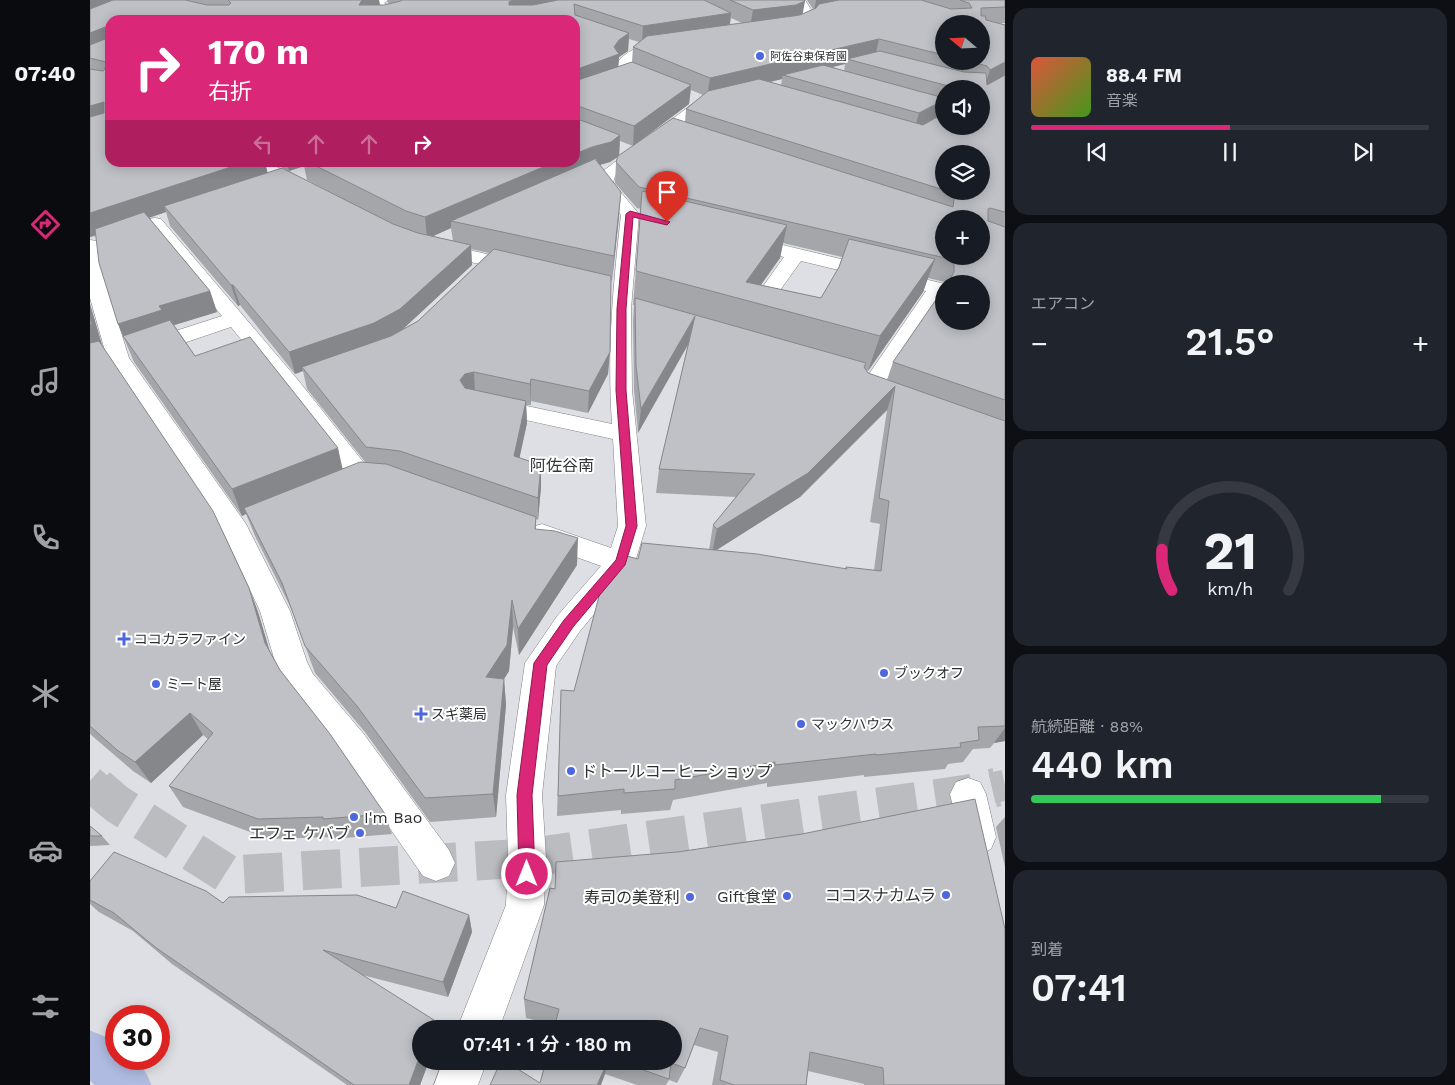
<!DOCTYPE html>
<html lang="ja">
<head>
<meta charset="utf-8">
<style>
  :root { --surface:#171b24; --page:#20242c; --text:#f1f3f6; --muted:#9ea1a6; --line:#363941; --accent:#db2777 }
  body { margin:0; font-family:"Work Sans","Noto Sans JP",sans-serif; background:var(--page); color:var(--text); height:100vh; display:flex; flex-direction:column; font-size:19px; white-space:nowrap }
  * { box-sizing:border-box; margin:0 }
  p { font-size:16px; color:var(--muted) }
  .icon { flex:none; width:28px; height:28px; fill:none; stroke:currentColor; stroke-width:2; stroke-linecap:round; stroke-linejoin:round }
  .map { position:relative; flex:1; overflow:hidden }
  .side { display:flex; flex-direction:column; gap:8px; padding:8px; background:#0d0f14; width:450px }
  .side>* { flex:none }
  .hud { position:absolute; left:15px; top:15px; width:475px; height:152px; border-radius:15px; box-shadow:0 2px 12px #0003; background:#db2777; color:#fff; overflow:hidden }
  .needle { width:32px; rotate:289deg }
  .controls { position:absolute; left:845px; top:15px; display:grid; gap:10px }
  .controls a { display:grid; place-items:center; width:55px; height:55px; border-radius:50%; background:var(--surface); box-shadow:0 2px 12px #0003; font-size:25px }
  .speed { position:absolute; left:15px; top:1005px; display:flex; gap:10px; font-size:25px; font-weight:700; text-align:center }
  .speed>* { display:grid; place-content:center; width:65px; height:65px; border-radius:50%; background:var(--surface); box-shadow:0 2px 12px #0003; line-height:1 }
  .speed .limit { border:8px solid #d22; background:#fff; color:#111 }
  .pin { position:absolute; display:grid; place-items:center; width:42px; height:42px; color:#fff; margin:-51px -21px; border-radius:50% 50% 50% 0; rotate:-45deg; box-shadow:0 0 5px #0007 }
  .pin .icon { rotate:45deg }
  .me { position:absolute; width:55px; margin:-28px; rotate:0deg; stroke-linejoin:round; filter:drop-shadow(0 0 4px #0008) }
  .turn { display:flex; align-items:center; gap:18px; height:105px; padding:0 20px; font-size:22px }
  .turn .icon { width:65px; height:65px; stroke-width:2.5 }
  .turn b { display:block; font-size:35px; line-height:42px }
  .lanes { display:flex; align-items:center; height:48px; padding:0 20px; background:#0003; justify-content:center; gap:25px; direction:ltr }
  .lanes .off { opacity:.35 }
  .big { font-size:38px; font-weight:600; line-height:1.1 }
  .side .card { flex:1; display:flex; flex-direction:column; justify-content:center; gap:8px; min-width:0; padding:0 18px; border-radius:15px; background:var(--page) }
  .side .dial { align-items:center; gap:0 }
  .dial svg { height:130px; overflow:visible; fill:none; stroke:var(--line); stroke-width:7; stroke-linecap:round; text-anchor:middle }
  .dial text { fill:var(--text); stroke:none }
  .song { display:flex; align-items:center; gap:15px }
  .cover { width:60px; height:60px; border-radius:8px; background:linear-gradient(135deg,hsl(10 70% 55%),hsl(100 70% 35%)) }
  .played { height:5px; border-radius:2px; background:linear-gradient(90deg,var(--accent) 50%,var(--line) 50%) }
  .keys { display:flex; justify-content:space-around; direction:ltr }
  .heat { display:flex; justify-content:space-between; align-items:center; font-size:28px; direction:ltr }
  .charge { height:8px; border-radius:4px; background:linear-gradient(90deg,#34c759 88%,var(--line) 0) }
  .trip { position:absolute; left:322px; top:1020px; width:270px; height:50px; border-radius:25px; background:var(--surface); box-shadow:0 2px 12px #0003; font-weight:600; line-height:50px; text-align:center }
  main { display:flex; flex:1; min-height:0 }
  .tab-bar { display:flex; flex-direction:column; width:90px; justify-content:space-around; align-items:center; background:#090b0e; color:var(--muted) }
  .tab-bar .icon { width:35px; height:35px }
  .tab-bar .active { color:var(--accent) }
  .tab-bar b { font-size:22px; color:var(--text) }
  .map>svg:first-child { display:block }
</style>
</head>
<body>
<main>
<nav class="tab-bar">
<b>07:40</b>
<svg class="icon active" aria-label="directions" viewBox="0 0 24 24"><path d="M12 3l9 9-9 9-9-9zM9 14v-3h6M13 9l2 2-2 2"/></svg>
<svg class="icon" aria-label="music" viewBox="0 0 24 24"><path d="M9 18V5l10-2v13"/><circle cx="6" cy="18" r="3"/><circle cx="16" cy="16" r="3"/></svg>
<svg class="icon" aria-label="phone" viewBox="0 0 24 24"><path d="M5 4h4l2 5-3 2q2 4 5 5l2-3 5 2v4C11 20 4 13 5 4z"/></svg>
<svg class="icon" aria-label="climate" viewBox="0 0 24 24"><path d="M12 3v18M4 7l16 10M4 17L20 7"/></svg>
<svg class="icon" aria-label="car" viewBox="0 0 24 24"><path d="M5 17H2v-5l4-1 3-4h7l3 4 3 1v5h-3M9 17h6M6 11h13"/><circle cx="7" cy="17" r="2"/><circle cx="17" cy="17" r="2"/></svg>
<svg class="icon" aria-label="filters" viewBox="0 0 24 24"><path d="M4 7h16M4 17h16"/><circle cx="9" cy="7" r="2"/><circle cx="15" cy="17" r="2"/></svg>
</nav>
<div class="map">
<svg width="915" height="1085" viewBox="0 0 915 1085">
  <rect width="100%" height="100%" fill="#dedfe4"/>
  <g fill="none" stroke-linecap="round" stroke-linejoin="round">
    <path stroke="#bbbcc0" stroke-width="31" stroke-dasharray="31 16" stroke-linecap="butt" d="M0,781L8,788
      M902,788L915,785"/>
    <path stroke="#bbbcc0" stroke-width="39" stroke-dasharray="39 19" stroke-linecap="butt" d="M7,787L27,804L139,875L437,858L878,794L907,787"/>
    <g stroke="#808186" stroke-width="1">
      <path id="minor" d="M279,0H299L294,3L314,14L312,16L296,20H273L275,18L297,13L279,4Z
        M703,0H715L726,17L722,23L693,32L689,31L687,28L689,25L714,17Z
        M577,41L581,42L583,45L581,48L550,55L539,65L543,69L569,79L571,82L569,85C556,88 533,76 525,66C537,47 556,45 577,41Z
        M626,97L631,98L633,101L631,104L615,108L584,133L525,176L523,183L549,214L541,309L542,390L556,526L545,562L541,569L490,631L466,666L452,795L456,858L454,905L409,1029H367L416,905L418,858L416,795L435,663L468,615L511,566L442,541L438,534L442,527L452,524L521,548L528,526L523,439L399,412L391,410L387,405L391,400L399,398L522,424C517,351 523,286 531,215L507,184L509,174L605,102Z
        M156,162H177L221,184L223,188L221,192H209L158,165Z
        M65,218L71,219L208,380L282,473L286,479C278,491 260,496 247,492L243,486L247,480L257,476L192,390L141,327L64,353L56,354L48,353L45,348L48,343L132,316L56,223L59,219Z
        M655,236L855,284L854,294L792,387L807,392L811,397L807,402C795,405 775,400 768,390L836,291L711,261L686,296L679,298L672,296L669,292L694,257L648,246L646,242L648,238Z
        M0,240L8,241L10,245L16,284L39,358L156,524L200,611L217,662L223,674L273,733L359,850L365,863L359,876L346,881L333,876L249,755L201,692L186,665L170,611L134,534L17,358L0,298Z
        M344,242L436,263L439,267L436,271L429,273L337,252L335,248L337,244Z
        M878,778L890,782L896,794L906,837L901,849L888,855L875,849L870,837L860,794L866,782Z
        M353,1061H397L388,1085H344Z"/>
    </g>
    <g stroke="#bcbdbd" stroke-width="1">
      <path id="major" d="M0,1031L15,1037L26,1046V1059C48,1059 53,1065 61,1085H5L0,1080Z"/>
    </g>
    <use href="#minor" fill="#fff" fill-rule="evenodd"/>
    <use href="#major" fill="#afbbe1" fill-rule="evenodd"/>
  </g>
  <path fill="#a4a6aa" fill-rule="evenodd" d="M0,0H289L290,5H294L299,4L298,3L297,0H714L712,14L723,9L717,0H915V23H910L915,25V741L904,743L900,748L883,749L873,762L858,764L855,769L774,777V775L677,787V783L583,800L580,810L531,814V810L467,816L471,690L484,691L548,559L619,550L623,525L646,497L566,493L569,469L598,345L548,433L544,390L543,321L544,305H543L551,209L547,208L525,183L526,162L528,157L520,162L510,165L529,216L522,281L521,280L518,374L498,413L441,401V405H436L437,423L429,458L451,465V487L448,520L446,519V530L487,565L429,655L423,627L419,671L414,679L416,705L406,817L340,822L275,732L225,673L202,610L165,536L156,514L152,516L44,362L28,324L6,236L0,237ZM641,18L652,23L640,25ZM485,20V162H182L199,171L214,166L217,180L282,214L177,173L175,162H20ZM854,24L891,61H854ZM539,39L549,42L543,47L542,62L528,67L529,57L538,51ZM755,64L754,71L742,67ZM692,79L691,85L680,82ZM854,89H891L854,126L851,115L854,106ZM601,90L613,95L596,109L595,122L529,156L530,141L543,146L599,104ZM854,154L891,191H854ZM76,212L80,226L148,306L150,305L205,374L213,371L217,389L276,463L253,469L105,356L84,325L127,312L120,291L59,218ZM361,228L363,241L343,236ZM693,243L752,257L749,267L731,298L671,285L690,258ZM381,249L399,253L328,321L313,329L382,265ZM838,278L855,282V284H891L803,362L797,380L778,373L776,370L778,371L833,292ZM797,410L780,522L790,524L784,570L756,567L755,569L626,550L710,497Z
    M0,304L12,346L159,588L168,612L180,652L190,670L295,814L302,834L242,839L241,837L179,839L93,807L79,786L118,739L113,735L61,783L43,771L0,734Z
    M915,817V867L906,827Z
    M0,826L12,836L20,845L0,846Z
    M0,881L133,903L306,908L379,915L382,932L358,997L272,975L331,1061H339L330,1085H257L82,964L43,931L9,912L0,904Z
    M460,888L915,1085H774V1084L718,1071L716,1085H622L628,1052L604,1045L595,1068L587,1083L579,1080L576,1085H547L515,1074L450,1083L456,1061H584L465,1025L436,1018L434,999Z"/>
  <path fill="#86878b" d="M0,0H40L0,17Z
    M272,0H289L291,12L269,5Z
    M423,0H496L420,20L419,2Z
    M726,0H772L724,11Z
    M715,1L712,18L660,27L663,10Z
    M641,13L639,30L552,43L553,26Z
    M15,27L20,43L0,53V33Z
    M539,33L538,51L529,57L528,72L485,88V70L524,47L529,40Z
    M789,39L785,57L757,59L755,64L701,77L693,75L692,79L617,97L620,78Z
    M915,62V76L894,88L900,70Z
    M601,85L599,104L543,146L544,126Z
    M854,100V106L850,117L824,131L829,113Z
    M14,102L20,118L0,127V106Z
    M530,135L529,156L520,162L506,166L361,221V228L337,239L335,217L465,162H485V154Z
    M155,162H175L179,178L74,206L76,212L0,237V213Z
    M197,162H213L214,166L199,171Z
    M531,192L529,216L522,281L524,256Z
    M697,225L690,258L659,301L656,282Z
    M381,245L382,265L313,329L287,344L212,367L213,371L205,374L199,352Z
    M845,259L833,292L778,371L790,336Z
    M141,285H143L150,305L148,306Z
    M120,291L127,312L78,327L33,336L28,324L69,306Z
    M0,304L13,348L0,352Z
    M605,316L601,339L548,433L551,409Z
    M520,352L518,374L498,413L499,391Z
    M384,372L385,394L377,396L370,380L375,374Z
    M441,379V405L440,384Z
    M805,386L797,410L710,497L622,553L627,529Z
    M436,401L437,423L425,479L424,456Z
    M248,448L254,475L154,508L156,514L152,516L142,489Z
    M451,465V487L448,520V498Z
    M488,538L487,565L429,655L428,629Z
    M159,588L168,612L184,666L175,643Z
    M422,600L423,627L419,671L399,703L396,677Z
    M414,679L416,705L406,817L403,794Z
    M100,713L113,735L61,783L45,762Z
    M915,728V741L904,743Z
    M379,915L382,932L358,997L353,982Z
    M344,1020L347,1029H341Z
    M331,1053V1061H339L330,1085H319Z
    M518,1061L515,1074L511,1085H507Z"/>
  <path fill="#bfc1c6" stroke="#86878b" fill-rule="evenodd" d="M23,0H95L117,5H139L141,3L138,0H272L269,5H294L311,1L312,0H423L419,2V5H443L468,0H614L641,13L553,26L484,4L485,15L539,33L529,40L524,47L529,54L485,70V20H20V162H156L0,213V117L14,113V102L0,106V69L13,71L15,69L16,62L0,58V45L15,39V27L0,33V9Z
    M640,0H714L715,1L706,5L663,10Z
    M749,0H831L861,9L882,8L879,3L870,0H915V7L891,8V16H895L896,20L915,25V62L900,70L897,66L878,61H891V24H854V55L789,39L620,78L543,47L557,36L710,15L726,8L729,4Z
    M790,51L874,72L896,73L897,85L915,75V212L900,208L898,209V221L915,227V400L803,362L854,288V321H891V284H857L864,272V260L549,187L526,162L528,156L583,118L863,207L864,199L869,197L868,195L857,191H891V154H854V190L596,109L618,91L669,79L833,125L854,113V126H891V89H862V87L757,59ZM854,219H891V256H854Z
    M542,62L601,85L544,126L485,105V81Z
    M733,65L854,98V100L829,113L693,75Z
    M485,118L530,135L521,142L502,147L485,154Z
    M507,158L506,160L531,192L524,256L361,221Z
    M218,162H465L335,217L316,211Z
    M192,168L303,224L328,233L381,245L310,309L284,323L199,352L143,285H141L74,206Z
    M552,191L697,225L656,282L731,298L749,267L759,239L845,259L790,336L546,271Z
    M54,212L120,291L69,306L72,310L28,324L9,263L5,229Z
    M404,249L521,276L520,352L499,391L441,379L440,384L384,372L375,374L370,380L375,388L436,401L424,456L451,465L448,498L310,451L276,447L212,367L301,336L328,321Z
    M545,298L776,363L774,367L778,373L915,421V726L888,727L889,740L870,743L871,747L786,755V754L685,765V762L585,780V789L534,793V789L468,796L471,690L484,691L512,585L537,556L548,559L552,543L667,554L757,569L756,567L791,571L799,501L789,498L805,386L718,473L627,529L623,525L665,474L569,469L605,316L551,409L546,366Z
    M0,317L2,325H0Z
    M80,320L105,356L160,337L248,448L142,489L33,336Z
    M9,341L123,511L159,588L175,643L190,670L240,734L295,814L233,819V817L168,819L79,786L123,733L100,713L45,762L27,750L0,726V343Z
    M270,462L296,464L446,517L445,529L465,531L488,538L428,629L422,600L417,645L396,677L414,679L403,794L335,798L267,706L215,646L192,583L154,508Z
    M885,799L915,929V1085H794L793,1068L720,1052L716,1085H644L630,1080L638,1036L610,1028L595,1068L581,1063L579,1079L528,1061H584V1029H464L469,1009L434,999L460,888L465,889L466,862L587,852L712,834Z
    M0,826L12,836H0Z
    M24,852L116,891L133,903L139,897L267,895L306,908L313,891L379,915L353,982L233,950L344,1020L341,1029H331V1053L319,1085H264L65,947L24,913L0,900V881Z
    M411,1061H415L450,1083L456,1061H518L507,1085H400Z"/>
  <path fill="#db2777" stroke="#8e194d" d="M540,211L580,222L577,225L543,217L536,309V390L547,526L535,565L483,627L457,665L442,795L445,874L442,879L437,881L431,879L429,874L427,795L444,663L474,620L526,560L536,526L526,390L527,309L536,214Z"/>
  <g fill="#4e67dc" stroke="#fff" stroke-width="2">
    <circle cx="670" cy="56" r="5"/>
    <path d="M31.5 631.5h5v5h5v5h-5v5h-5v-5h-5v-5h5z"/>
    <circle cx="794" cy="673" r="5"/>
    <circle cx="66" cy="684" r="5"/>
    <path d="M328.5 706.5h5v5h5v5h-5v5h-5v-5h-5v-5h5z"/>
    <circle cx="711" cy="724" r="5"/>
    <circle cx="481" cy="771" r="5"/>
    <circle cx="264" cy="817" r="5"/>
    <circle cx="270" cy="833" r="5"/>
    <circle cx="856" cy="895" r="5"/>
    <circle cx="697" cy="896" r="5"/>
    <circle cx="600" cy="897" r="5"/>
  </g>
  <g text-anchor="middle" stroke-width="4" stroke-linejoin="round" paint-order="stroke">
    <g font-size="11" fill="#2f3032" stroke="#fff" text-anchor="start">
      <text x="680" y="60">阿佐谷東保育園</text>
    </g>
    <g font-size="14" fill="#2f3032" stroke="#fff" text-anchor="start">
      <text x="44" y="644">ココカラファイン</text>
      <text x="804" y="678">ブックオフ</text>
      <text x="76" y="689">ミート屋</text>
      <text x="341" y="719">スギ薬局</text>
      <text x="721" y="729">マックハウス</text>
    </g>
    <g font-size="16" fill="#333538" stroke="#fff">
      <text x="472" y="471">阿佐谷南</text>
    </g>
    <g font-size="16" fill="#2f3032" stroke="#fff" text-anchor="end">
      <text x="491" y="777" text-anchor="start">ドトールコーヒーショップ</text>
      <text x="274" y="823" text-anchor="start">I'm Bao</text>
      <text x="260" y="839">エフェ ケバブ</text>
      <text x="846" y="901">ココスナカムラ</text>
      <text x="687" y="902">Gift食堂</text>
      <text x="590" y="903">寿司の美登利</text>
    </g>
  </g>
</svg>
<div class="controls">
<a><svg class="needle" viewBox="-14 -14 28 28"><path d="M0-13l5 13h-10z" fill="#e53935"/><path d="M0 13l5-13h-10z" fill="#9ea1a6"/></svg></a>
<a><svg class="icon" aria-label="sound" viewBox="0 0 24 24"><path d="M4 9h4l5-4v14l-5-4H4zM17 9q2 3 0 6"/></svg></a>
<a><svg class="icon" aria-label="layers" viewBox="0 0 24 24"><path d="M12 4l9 5-9 5-9-5zM3 14l9 5 9-5"/></svg></a>
<a>+</a>
<a>−</a>
</div>
<div class="speed"><div class="limit">30</div></div>
<div class="pin" style="left:577px;top:222px;background:#d93025"><svg class="icon" aria-label="arrive" viewBox="0 0 24 24"><path d="M6 21V4h12l-3 4 3 4H6"/></svg></div>
<svg class="me" style="left:437px;top:874px" viewBox="-20 -20 40 40"><circle r="17" fill="#db2777" stroke="#fff" stroke-width="3"/><path d="M0-11L8 9 0 5-8 9z" fill="#fff"/></svg>
<div class="trip">07:41 · 1 分 · 180 m</div>
<div class="hud">
<div class="turn"><svg class="icon" aria-label="right" viewBox="0 0 24 24"><path d="M7 20v-9h11M14 6l5 5-5 5"/></svg><div><b>170 m</b>右折</div></div>
<div class="lanes"><svg class="icon off" aria-label="left" viewBox="0 0 24 24"><path d="M17 20v-9H6M10 6l-5 5 5 5"/></svg><svg class="icon off" aria-label="ahead" viewBox="0 0 24 24"><path d="M12 20V5M6 11l6-6 6 6"/></svg><svg class="icon off" aria-label="ahead" viewBox="0 0 24 24"><path d="M12 20V5M6 11l6-6 6 6"/></svg><svg class="icon" aria-label="right" viewBox="0 0 24 24"><path d="M7 20v-9h11M14 6l5 5-5 5"/></svg></div>
</div>
</div>
<section class="side">
<div class="card">
<div class="song"><i class="cover"></i><div><b>88.4 FM</b><p>音楽</p></div></div>
<div class="played"></div>
<div class="keys"><svg class="icon" aria-label="previous" viewBox="0 0 24 24"><path d="M18 5L8 12l10 7zM5 5v14"/></svg><svg class="icon" aria-label="pause" viewBox="0 0 24 24"><path d="M8 5v14M16 5v14"/></svg><svg class="icon" aria-label="next" viewBox="0 0 24 24"><path d="M6 5l10 7-10 7zM19 5v14"/></svg></div>
</div>
<div class="card"><p>エアコン</p>
<div class="heat"><a>−</a><b class="big">21.5°</b><a>+</a></div>
</div>
<div class="card dial"><svg viewBox="0 0 100 80">
<path d="M14 69A42 42 0 1 1 86 69"/>
<path d="M14 69A42 42 0 0 1 8 44" stroke="#db2777"/>
<text x="50" y="56" font-size="32" font-weight="700">21</text>
<text x="50" y="72" font-size="11">km/h</text>
</svg></div>
<div class="card"><p>航続距離 · 88%</p><b class="big">440 km</b><div class="charge"></div></div>
<div class="card"><p>到着</p><b class="big">07:41</b></div>
</section>
</main>
</body>
</html>
